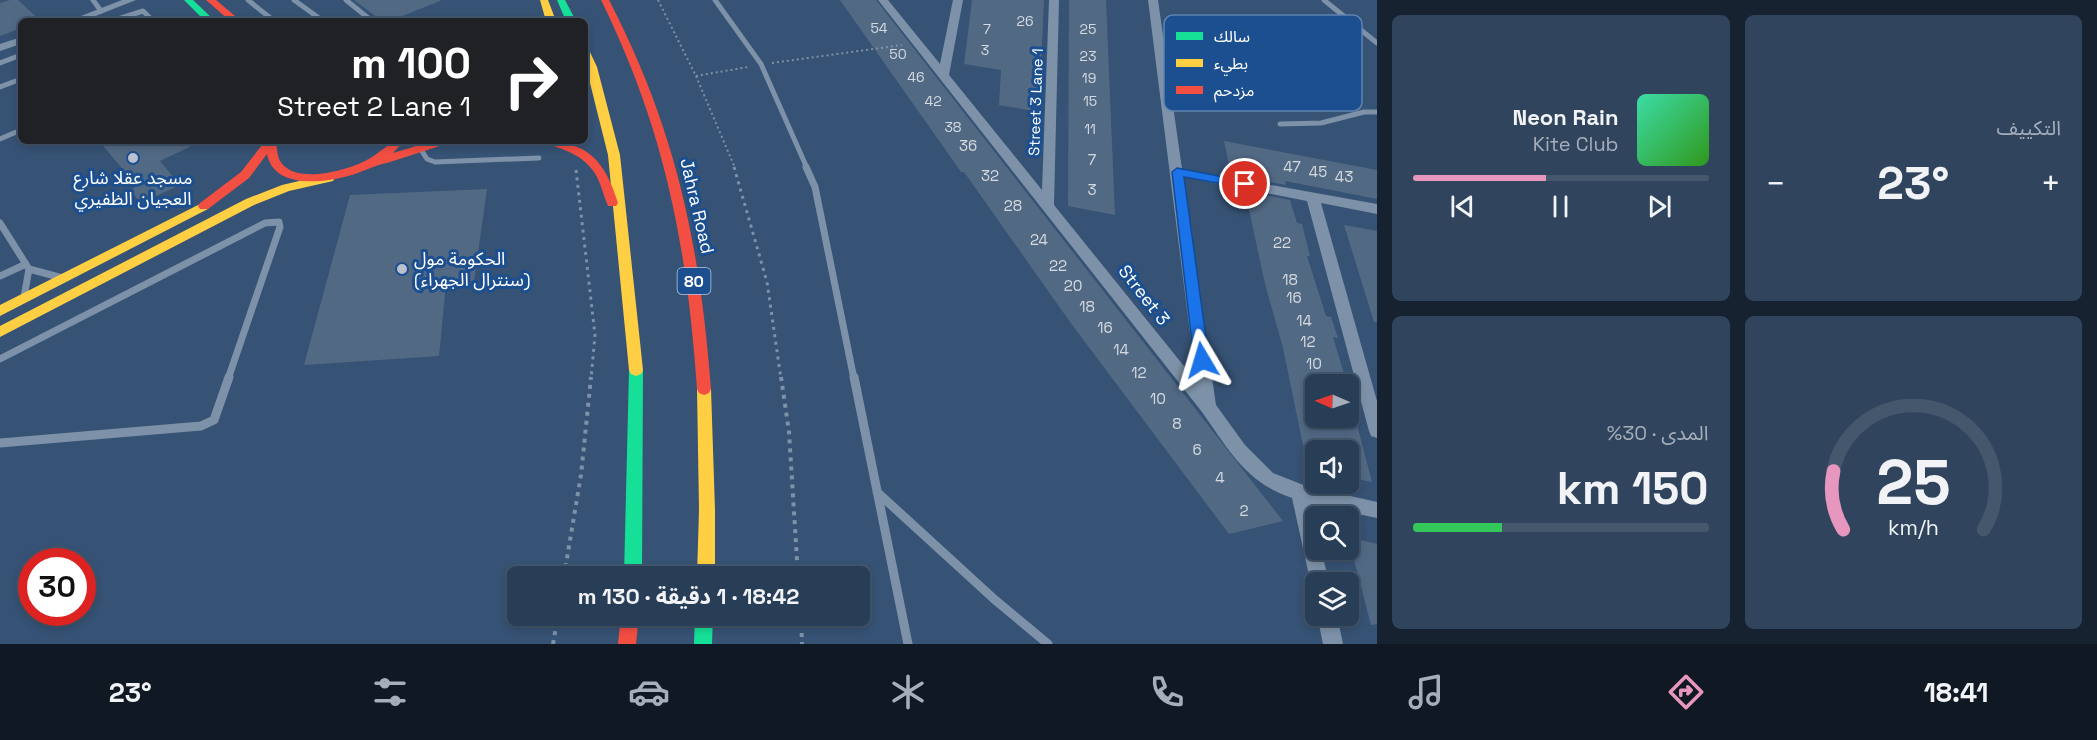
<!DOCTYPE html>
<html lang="ar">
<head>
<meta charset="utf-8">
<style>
  :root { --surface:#283e57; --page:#30455d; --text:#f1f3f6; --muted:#a5aeba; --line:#44576d; --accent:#e797bd }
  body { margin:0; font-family:"Space Grotesk","Noto Sans Arabic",sans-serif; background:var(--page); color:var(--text); direction:rtl; height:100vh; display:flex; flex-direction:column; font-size:22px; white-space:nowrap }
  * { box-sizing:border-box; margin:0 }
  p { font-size:20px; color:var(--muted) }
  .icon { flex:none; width:33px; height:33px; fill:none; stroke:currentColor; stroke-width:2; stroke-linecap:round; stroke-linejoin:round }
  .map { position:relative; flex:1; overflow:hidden; direction:ltr }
  .drawer { display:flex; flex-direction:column; gap:15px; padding:15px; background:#162230; width:720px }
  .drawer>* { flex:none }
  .guide { position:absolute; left:18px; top:18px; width:570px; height:126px; border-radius:9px; box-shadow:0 3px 9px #0003,0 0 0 2px var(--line); direction:rtl; background:#202124; color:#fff; overflow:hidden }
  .needle { width:39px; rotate:272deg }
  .buttons { position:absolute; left:1305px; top:374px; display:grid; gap:12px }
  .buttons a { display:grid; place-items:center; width:54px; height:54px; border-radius:9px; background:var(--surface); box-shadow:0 3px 9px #0003,0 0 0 2px var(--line); font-size:30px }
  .speed { position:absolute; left:18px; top:548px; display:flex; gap:12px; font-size:30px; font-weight:700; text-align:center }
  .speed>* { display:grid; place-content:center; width:78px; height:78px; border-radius:50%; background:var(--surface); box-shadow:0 3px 9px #0003,0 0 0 2px var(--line); line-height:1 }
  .speed .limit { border:9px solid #d22; background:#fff; color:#111 }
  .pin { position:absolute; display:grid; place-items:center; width:51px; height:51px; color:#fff; margin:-26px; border:3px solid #fff; border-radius:50%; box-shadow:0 2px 6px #0007 }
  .me { position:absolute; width:66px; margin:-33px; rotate:353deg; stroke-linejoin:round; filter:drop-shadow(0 0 4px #0008) }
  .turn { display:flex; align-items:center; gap:21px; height:126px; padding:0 18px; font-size:27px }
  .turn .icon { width:78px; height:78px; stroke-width:2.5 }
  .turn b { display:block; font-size:42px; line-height:51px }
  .big { font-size:45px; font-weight:700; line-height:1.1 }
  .drawer .widget { flex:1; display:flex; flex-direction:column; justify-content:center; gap:9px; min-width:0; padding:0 21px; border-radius:9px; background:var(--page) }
  .drawer .dial { align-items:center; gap:0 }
  .dial svg { height:156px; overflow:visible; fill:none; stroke:var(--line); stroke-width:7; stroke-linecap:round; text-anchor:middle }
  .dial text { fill:var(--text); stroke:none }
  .song { display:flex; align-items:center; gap:18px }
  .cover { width:72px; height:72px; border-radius:9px; background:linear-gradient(135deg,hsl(160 70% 55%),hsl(110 70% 35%)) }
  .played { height:6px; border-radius:3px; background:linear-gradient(90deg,var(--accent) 45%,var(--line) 45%) }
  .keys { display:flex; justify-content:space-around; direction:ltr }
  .heat { display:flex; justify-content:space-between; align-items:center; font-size:33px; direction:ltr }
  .charge { height:9px; border-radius:4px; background:linear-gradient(90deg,#34c759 30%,var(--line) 0) }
  .drawer .tiles { flex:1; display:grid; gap:15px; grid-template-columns:repeat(2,1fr) }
  .trip { position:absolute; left:507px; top:566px; width:363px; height:60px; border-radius:9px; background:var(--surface); box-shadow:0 3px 9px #0003,0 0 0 2px var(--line); font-weight:700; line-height:60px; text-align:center; direction:rtl }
  .tab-bar { display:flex; height:96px; justify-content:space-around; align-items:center; background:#101923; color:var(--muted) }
  .tab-bar .icon { width:42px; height:42px }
  .tab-bar .active { color:var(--accent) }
  .tab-bar b { font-size:27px; color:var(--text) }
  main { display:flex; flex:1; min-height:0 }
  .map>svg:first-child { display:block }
</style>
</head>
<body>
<main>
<section class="drawer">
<div class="tiles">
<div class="widget"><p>التكييف</p>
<div class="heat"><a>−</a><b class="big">23°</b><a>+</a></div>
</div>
<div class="widget">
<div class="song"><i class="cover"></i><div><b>Neon Rain</b><p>Kite Club</p></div></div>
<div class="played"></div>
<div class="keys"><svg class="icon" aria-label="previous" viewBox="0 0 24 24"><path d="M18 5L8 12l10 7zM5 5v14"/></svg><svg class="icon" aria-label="pause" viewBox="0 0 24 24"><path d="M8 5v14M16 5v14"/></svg><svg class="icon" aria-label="next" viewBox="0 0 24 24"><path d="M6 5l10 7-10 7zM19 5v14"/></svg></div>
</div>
<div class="widget dial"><svg viewBox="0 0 100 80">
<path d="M14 69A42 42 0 1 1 86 69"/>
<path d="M14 69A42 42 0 0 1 9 39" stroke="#e797bd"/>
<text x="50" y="56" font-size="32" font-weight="700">25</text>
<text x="50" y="72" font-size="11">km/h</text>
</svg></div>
<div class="widget"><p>المدى · 30%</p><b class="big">150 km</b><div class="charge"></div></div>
</div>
</section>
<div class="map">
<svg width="1377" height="644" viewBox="0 0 1377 644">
  <rect width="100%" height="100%" fill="#365274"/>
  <path fill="#526984" d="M10,0H18L41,21H21V28L0,36V3Z
    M354,0H440V1L390,21H382Z
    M840,0H876L1283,521L1229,534L1070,322L964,172H961Z
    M972,0H1044L1039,112L999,105L1001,70L964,64Z
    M1069,0H1106L1115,215L1068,206Z
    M99,141H202L160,161L180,185L141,203L130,190L137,186Z
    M1224,141L1377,170V199L1285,181L1286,185L1242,177L1241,172L1230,170Z
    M487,189L474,281L446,283L439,356L304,365L350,195Z
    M1245,191L1290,200L1297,223L1302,224L1310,256H1307L1326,316L1331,317L1338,338L1333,337L1346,380L1345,384H1316V417H1355L1372,482L1348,477V450H1304L1283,348L1265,284Z
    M1344,225L1377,231V322H1374Z
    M1348,537L1377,544V624L1371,625Z"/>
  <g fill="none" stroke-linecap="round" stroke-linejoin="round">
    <path stroke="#7d92a8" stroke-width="2" stroke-dasharray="2 3" stroke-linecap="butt" d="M658,0L696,76L735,168
      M772,63L902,45
      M696,76L748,67"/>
    <path stroke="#7d92a8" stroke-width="3" stroke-dasharray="3 4.5" stroke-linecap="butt" d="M734,167L767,282L781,379
      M576,170L595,335L591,379"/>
    <path stroke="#7d92a8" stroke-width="4" stroke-dasharray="4 5" stroke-linecap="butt" d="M781,377L789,432L798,576
      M564,576L581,475L591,377
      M801,615L802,644
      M553,644L558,615"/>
    <path stroke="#7d92a8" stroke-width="5" d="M93,0L101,11
      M248,0L274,21
      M294,0L323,21
      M346,0L372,21
      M715,0L761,64L807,168
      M1324,0L1377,43
      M112,21L143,11L153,21
      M0,63L21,55
      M0,87L21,79
      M1280,124L1321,123L1364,112H1377
      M0,139L21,130
      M420,148L427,159L435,162L539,158"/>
    <path stroke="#7d92a8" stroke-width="7" d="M806,167L815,187L854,379
      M0,223L29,269L24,297
      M29,269L59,277
      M0,276L26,264
      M0,359L265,223L279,222L280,227L228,379"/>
    <path stroke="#7d92a8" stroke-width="9" d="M854,377L908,644
      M0,443L201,426L214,420L229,377
      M877,492L994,599L1048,644"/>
    <path fill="#7d92a8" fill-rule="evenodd" d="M122,0H136L83,21H68Z
      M878,0H888L940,64L953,0H963L949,75L1042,190L1049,0H1059L1054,205L1196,381L1148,0H1158L1182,169L1377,204V214L1321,203L1377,401V438L1371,436L1369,431L1307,201L1183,177L1216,405L1245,445L1273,473L1306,486L1377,502V518L1311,504L1316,525V549H1321L1329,582H1316V590L1312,589L1292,498C1245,482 1229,450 1202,412Z
      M21,37V44L0,51V44Z
      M1317,615H1337L1343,644H1323Z"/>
    <path fill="#16e098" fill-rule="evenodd" d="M184,0H193L215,21H205Z
      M557,0H565L576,21H566Z
      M636,364L641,366L643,370L642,576H624L629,370L631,366Z
      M695,615H713L712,644H694Z"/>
    <path fill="#ffcf43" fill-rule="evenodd" d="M540,0H548L556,21H546Z
      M585,49L590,52L597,67L620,155L643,370L641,374L636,376L631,374L629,370L608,155L585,63Z
      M329,174L335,178L333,181L289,191L254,205L0,337V326L246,199L282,185Z
      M204,202L208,203L210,206L208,209L0,316V305Z
      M704,383L709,385L711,389L715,510V576H697L699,510L697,389L699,385Z"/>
    <path fill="#f24e42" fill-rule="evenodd" d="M206,0H216L241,21H230Z
      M601,0H609C676,129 700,245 711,389L709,393L704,395L699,393L697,389C687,246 665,130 601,0Z
      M265,141H276C277,147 277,154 279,159C292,186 345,171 365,161C380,154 388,141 404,141L393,153L433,141H450L449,143L387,163C374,165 361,173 348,176C322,183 274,189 267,154L249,178L208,209H200L198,206L200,203L241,172Z
      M542,141C588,141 605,161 618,203L616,206H608C604,197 602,188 598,179C587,156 565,149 543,143Z
      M621,615H639L636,644H618Z"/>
  </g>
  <path fill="#1a73e8" stroke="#114b97" stroke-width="1.5" d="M1177,168L1245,181L1251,184L1245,188L1184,177L1209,360L1202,366L1194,360L1172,172Z"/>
  <g fill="#b9c2ce" stroke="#1b4f8f" stroke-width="2">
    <circle cx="133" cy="158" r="6"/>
    <circle cx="402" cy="269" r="6"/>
  </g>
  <g text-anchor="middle" stroke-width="6" stroke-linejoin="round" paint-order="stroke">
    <g font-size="14" fill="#d4dae0">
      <text x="1025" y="26">26</text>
      <text x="879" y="33">54</text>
      <text x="987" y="34">7</text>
      <text x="1088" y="34">25</text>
      <text x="985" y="55">3</text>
      <text x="898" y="59">50</text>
      <text x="1088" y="61">23</text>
      <text x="916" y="82">46</text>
      <text x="1089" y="83">19</text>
      <text x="933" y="106">42</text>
      <text x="1090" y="106">15</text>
      <text x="953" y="132">38</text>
      <text x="1090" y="134">11</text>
    </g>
    <g font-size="15" fill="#fff" stroke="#1b4f8f">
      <text transform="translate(1036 102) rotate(-88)" y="5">Street 3 Lane 1</text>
    </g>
    <g font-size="15" fill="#d4dae0">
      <text x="968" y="151">36</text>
      <text x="1092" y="165">7</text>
      <text x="1292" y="172">47</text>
      <text x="1318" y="177">45</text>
      <text x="990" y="181">32</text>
      <text x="1344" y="182">43</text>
      <text x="1092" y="195">3</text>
      <text x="1013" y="211">28</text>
      <text x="1039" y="245">24</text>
      <text x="1282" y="248">22</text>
      <text x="1058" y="271">22</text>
      <text x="1290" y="285">18</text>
      <text x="1073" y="291">20</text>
      <text x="1294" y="303">16</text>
      <text x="1087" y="312">18</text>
      <text x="1304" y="326">14</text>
      <text x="1105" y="333">16</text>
      <text x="1308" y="347">12</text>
      <text x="1121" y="355">14</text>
      <text x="1314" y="369">10</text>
      <text x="1139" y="378">12</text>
      <text x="1158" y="404">10</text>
      <text x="1177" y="429">8</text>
      <text x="1197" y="455">6</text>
      <text x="1220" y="483">4</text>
      <text x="1244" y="516">2</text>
    </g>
    <rect fill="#1b4f8f" stroke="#bbcadd" stroke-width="1.5" x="677.5" y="268" width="33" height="26" rx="4.5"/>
    <g font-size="16" font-weight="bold" fill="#fff">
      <text x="694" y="287">80</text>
    </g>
    <g font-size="18" fill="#fff" stroke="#1b4f8f">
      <text x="133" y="184">مسجد عقلا شارع<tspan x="133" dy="21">العجيان الظفيري</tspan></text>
      <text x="414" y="265" text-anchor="start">الحكومة مول<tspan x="414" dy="21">(سنترال الجهراء)</tspan></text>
    </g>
    <g font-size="18" fill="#fff" stroke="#1b4f8f">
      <text transform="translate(697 206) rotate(77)" y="6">Jahra Road</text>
      <text transform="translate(1144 295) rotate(52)" y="6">Street 3</text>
    </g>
  </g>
  <rect x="1164" y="15" width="198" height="96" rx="9" fill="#1b4f8f" stroke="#5f84b1" stroke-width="1.5"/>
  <rect x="1176" y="32" width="27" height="8" fill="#16e098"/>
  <rect x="1176" y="59" width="27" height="8" fill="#ffcf43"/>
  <rect x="1176" y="86" width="27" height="8" fill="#f24e42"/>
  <g font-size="16" fill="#fff">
    <text x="1214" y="42">سالك</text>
    <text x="1214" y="69">بطيء</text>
    <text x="1214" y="96">مزدحم</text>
  </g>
</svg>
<div class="buttons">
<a><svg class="needle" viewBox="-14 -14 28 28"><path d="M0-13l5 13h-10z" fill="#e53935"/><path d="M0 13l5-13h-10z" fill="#a5aeba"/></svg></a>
<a><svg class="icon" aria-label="sound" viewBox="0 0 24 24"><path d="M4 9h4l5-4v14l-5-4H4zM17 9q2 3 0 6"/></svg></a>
<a><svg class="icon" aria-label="search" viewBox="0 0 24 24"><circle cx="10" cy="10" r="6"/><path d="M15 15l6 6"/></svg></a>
<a><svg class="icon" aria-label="layers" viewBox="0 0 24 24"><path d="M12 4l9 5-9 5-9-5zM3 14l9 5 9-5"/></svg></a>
</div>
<div class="speed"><div class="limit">30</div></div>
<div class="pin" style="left:1245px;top:184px;background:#d93025"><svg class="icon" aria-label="arrive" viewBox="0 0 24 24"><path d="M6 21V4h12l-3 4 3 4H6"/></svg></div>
<svg class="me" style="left:1202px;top:360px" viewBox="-20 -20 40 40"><path d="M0-17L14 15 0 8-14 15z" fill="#1a73e8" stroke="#fff" stroke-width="4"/></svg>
<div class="trip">18:42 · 1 دقيقة · 130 m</div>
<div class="guide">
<div class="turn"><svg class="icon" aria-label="right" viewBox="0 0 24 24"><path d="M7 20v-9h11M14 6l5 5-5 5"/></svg><div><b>100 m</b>Street 2 Lane 1</div></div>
</div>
</div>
</main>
<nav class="tab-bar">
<b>18:41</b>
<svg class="icon active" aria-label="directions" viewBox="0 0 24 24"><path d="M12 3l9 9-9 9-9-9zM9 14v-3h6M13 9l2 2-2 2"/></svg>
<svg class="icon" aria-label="music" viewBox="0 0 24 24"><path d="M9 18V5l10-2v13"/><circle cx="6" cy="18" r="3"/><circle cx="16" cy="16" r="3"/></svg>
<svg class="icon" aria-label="phone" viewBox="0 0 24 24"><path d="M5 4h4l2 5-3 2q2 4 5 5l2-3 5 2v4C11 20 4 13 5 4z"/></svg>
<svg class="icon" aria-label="climate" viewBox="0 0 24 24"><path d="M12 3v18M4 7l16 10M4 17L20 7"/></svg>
<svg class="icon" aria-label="car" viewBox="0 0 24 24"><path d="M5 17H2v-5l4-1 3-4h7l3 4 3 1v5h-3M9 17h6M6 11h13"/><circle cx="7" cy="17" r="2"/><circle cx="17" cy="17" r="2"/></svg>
<svg class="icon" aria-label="filters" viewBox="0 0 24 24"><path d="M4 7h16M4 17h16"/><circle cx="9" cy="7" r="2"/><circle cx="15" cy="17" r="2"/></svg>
<b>23°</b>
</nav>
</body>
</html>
